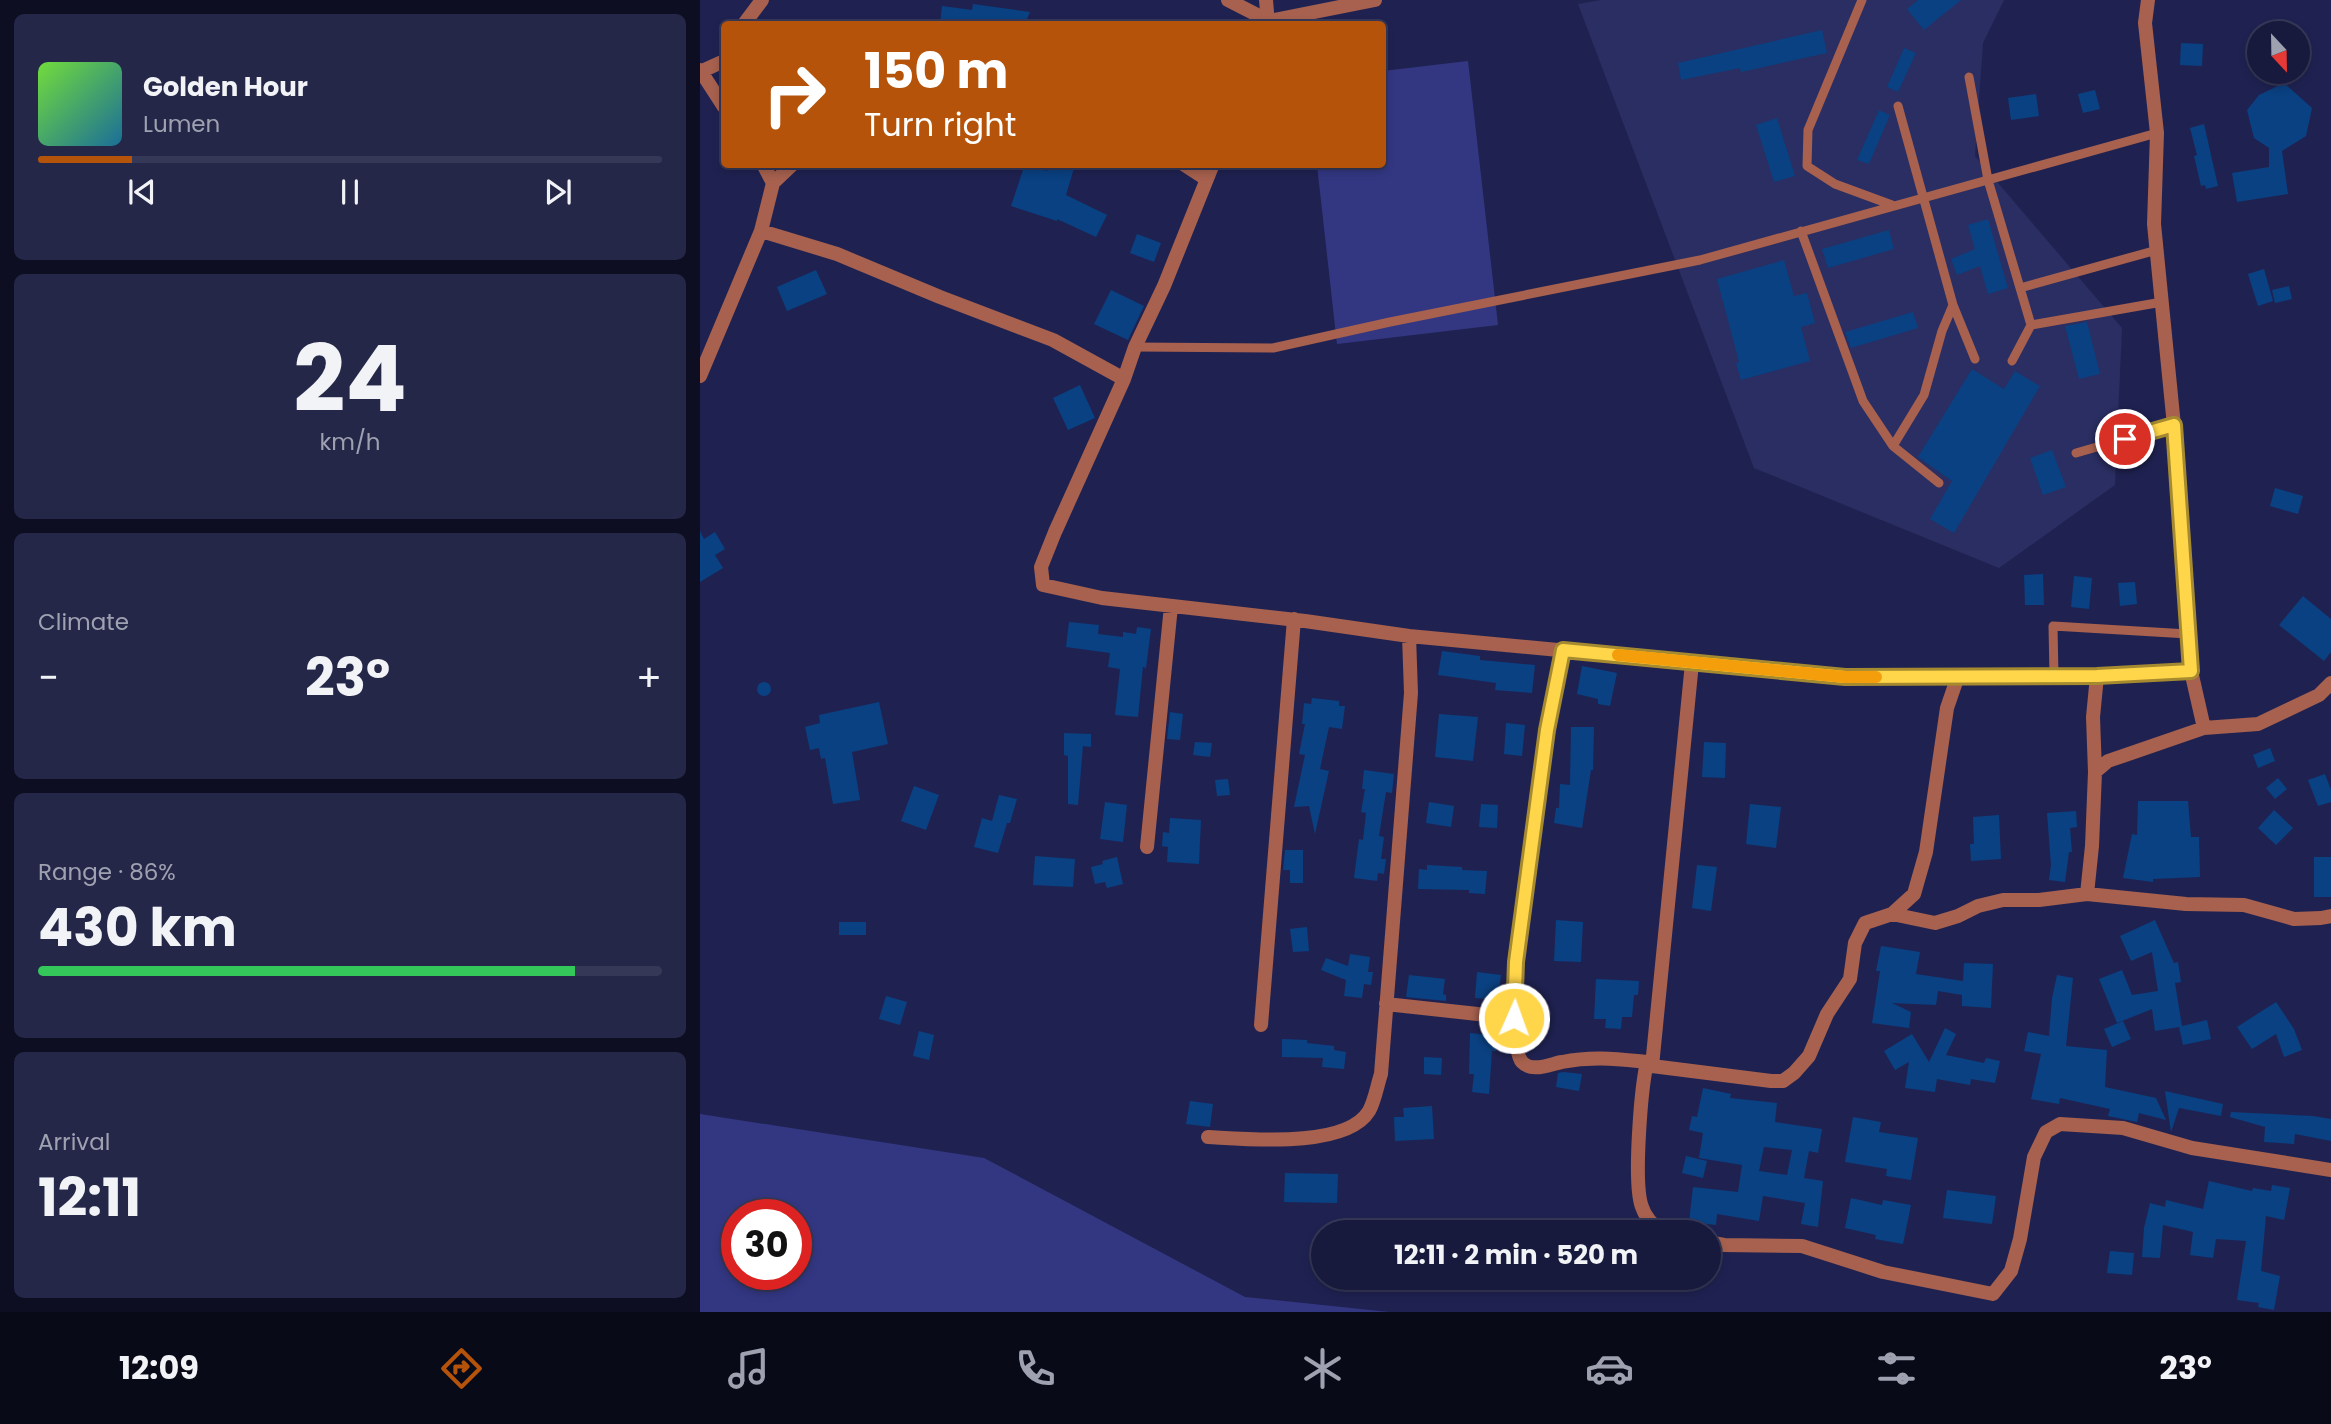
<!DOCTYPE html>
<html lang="en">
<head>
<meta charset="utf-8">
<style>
  :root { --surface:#171a3d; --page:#242748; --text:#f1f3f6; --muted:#9ea1b0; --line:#363857; --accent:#b45309 }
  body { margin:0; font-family:Poppins,sans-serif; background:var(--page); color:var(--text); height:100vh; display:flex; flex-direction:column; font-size:26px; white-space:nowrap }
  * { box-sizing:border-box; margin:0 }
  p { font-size:23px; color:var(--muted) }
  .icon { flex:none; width:38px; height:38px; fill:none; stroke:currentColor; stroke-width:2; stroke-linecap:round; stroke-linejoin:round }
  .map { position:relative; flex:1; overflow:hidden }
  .sheet { display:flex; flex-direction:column; gap:14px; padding:14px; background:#0d0e22; width:700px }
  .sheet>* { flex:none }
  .top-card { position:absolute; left:21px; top:21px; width:665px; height:147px; border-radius:7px; box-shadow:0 4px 10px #0003,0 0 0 2px var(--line); background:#b45309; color:#fff; overflow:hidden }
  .needle { width:46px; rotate:158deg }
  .tools { position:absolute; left:1547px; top:21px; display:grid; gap:14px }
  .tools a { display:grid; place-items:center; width:63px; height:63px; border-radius:50%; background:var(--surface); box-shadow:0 4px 10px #0003,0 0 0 2px var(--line); font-size:35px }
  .speed { position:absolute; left:21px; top:1199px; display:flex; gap:14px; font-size:35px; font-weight:700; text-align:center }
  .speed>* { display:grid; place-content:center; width:91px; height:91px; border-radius:50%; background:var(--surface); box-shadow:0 4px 10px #0003,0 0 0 2px var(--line); line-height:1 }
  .speed .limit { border:10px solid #d22; background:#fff; color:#111 }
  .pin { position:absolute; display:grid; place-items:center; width:60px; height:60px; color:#fff; margin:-30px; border:4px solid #fff; border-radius:50%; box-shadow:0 2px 7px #0007 }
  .me { position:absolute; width:77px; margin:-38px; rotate:2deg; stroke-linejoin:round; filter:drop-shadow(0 0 5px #0008) }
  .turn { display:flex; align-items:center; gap:24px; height:147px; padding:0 28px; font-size:32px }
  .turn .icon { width:91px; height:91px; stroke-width:2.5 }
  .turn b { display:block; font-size:49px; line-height:60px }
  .big { font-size:52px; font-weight:700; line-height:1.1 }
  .sheet .widget { flex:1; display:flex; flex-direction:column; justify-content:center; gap:10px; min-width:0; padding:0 24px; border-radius:10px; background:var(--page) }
  .sheet .dial { align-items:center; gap:0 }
  .dial b { font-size:91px; line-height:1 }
  .song { display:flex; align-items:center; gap:21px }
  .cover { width:84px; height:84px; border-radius:10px; background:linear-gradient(135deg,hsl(100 70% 55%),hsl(200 70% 35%)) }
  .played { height:7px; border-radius:4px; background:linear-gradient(90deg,var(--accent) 15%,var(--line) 15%) }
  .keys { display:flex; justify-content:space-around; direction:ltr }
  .heat { display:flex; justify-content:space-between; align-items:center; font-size:38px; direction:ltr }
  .charge { height:10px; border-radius:5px; background:linear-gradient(90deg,#34c759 86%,var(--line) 0) }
  .trip { position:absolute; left:611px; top:1220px; width:410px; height:70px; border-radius:35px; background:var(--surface); box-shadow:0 4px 10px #0003,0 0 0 2px var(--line); font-weight:700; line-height:70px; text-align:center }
  .tab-bar { display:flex; height:112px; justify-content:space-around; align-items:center; background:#090a18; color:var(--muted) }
  .tab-bar .icon { width:49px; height:49px }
  .tab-bar .current { color:var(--accent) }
  .tab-bar b { font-size:32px; color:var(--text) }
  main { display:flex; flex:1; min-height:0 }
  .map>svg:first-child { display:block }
</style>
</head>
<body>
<main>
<section class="sheet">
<div class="widget">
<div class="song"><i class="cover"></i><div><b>Golden Hour</b><p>Lumen</p></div></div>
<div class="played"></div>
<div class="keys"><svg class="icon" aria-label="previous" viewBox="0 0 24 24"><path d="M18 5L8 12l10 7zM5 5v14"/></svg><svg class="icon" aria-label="pause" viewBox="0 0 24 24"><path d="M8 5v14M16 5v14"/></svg><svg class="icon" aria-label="next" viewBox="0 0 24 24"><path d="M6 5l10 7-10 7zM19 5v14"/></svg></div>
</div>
<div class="widget dial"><b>24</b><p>km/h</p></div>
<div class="widget"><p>Climate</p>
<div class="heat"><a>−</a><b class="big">23°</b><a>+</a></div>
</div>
<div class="widget"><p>Range · 86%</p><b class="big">430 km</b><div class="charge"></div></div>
<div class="widget"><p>Arrival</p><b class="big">12:11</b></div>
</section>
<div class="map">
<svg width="1631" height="1312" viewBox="0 0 1631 1312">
  <rect width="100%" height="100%" fill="#1f2251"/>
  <path fill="#2a2e62" d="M901,0H1304L1283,43L1275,156L1422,328L1415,485L1299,568L1054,468L878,4Z"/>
  <path fill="#333782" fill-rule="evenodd" d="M768,61L798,325L637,344L617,165L682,164L683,71Z
    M0,1114L284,1158L545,1297L689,1312H0ZM37,1214H96V1274H37Z"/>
  <path fill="#0a4182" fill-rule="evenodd" d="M1218,0H1261L1224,30L1207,9Z
    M273,4L330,12L325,24H240L242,6L272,10Z
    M1122,30L1127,53L1041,72L1040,68L981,80L978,63Z
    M1481,43L1503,44L1502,66L1480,65Z
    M1204,48L1216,53L1198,92L1187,87Z
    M1584,83L1612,108L1606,136L1582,151L1588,194L1537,202L1532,173L1569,167V148L1554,138L1547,110L1559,95Z
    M1395,90L1400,109L1383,113L1378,94Z
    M1336,94L1339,116L1311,120L1308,98Z
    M1179,110L1190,115L1169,164L1157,160Z
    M1077,118L1095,176L1074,182L1056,125Z
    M1504,124L1518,186L1506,189L1505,185L1501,186L1494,156L1497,155L1490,128Z
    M325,164L347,171L349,164H364L374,168L366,195L407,215L396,237L357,219V221L311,206Z
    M1288,219L1308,288L1288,294L1280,266L1257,275L1251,259L1275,249L1268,225Z
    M1189,230L1194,249L1128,268L1122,249Z
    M437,234L461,243L454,262L430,253Z
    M1084,260L1094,296L1107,293L1115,323L1101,327L1110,361L1041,380L1036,363L1039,362L1017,279Z
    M1564,269L1573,301L1558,306L1548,274Z
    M116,270L127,294L87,311L77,287Z
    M1589,286L1592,299L1575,303L1572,290Z
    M411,290L444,306L428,340L394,324Z
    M1213,312L1218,328L1151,348L1145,332Z
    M1387,322L1400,374L1379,379L1365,326Z
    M1272,369L1304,389L1315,371L1340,386L1254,533L1230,519L1252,481L1218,457Z
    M380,385L395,418L368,430L353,398Z
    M1352,450L1366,487L1343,495L1330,458Z
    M1575,488L1603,496L1598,514L1570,506Z
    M0,531L4,539L15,532L25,549L15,555L23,568L0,582Z
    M1343,574L1344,605H1325L1324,575Z
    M1374,576L1392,578L1389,609L1371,607Z
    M1435,582L1437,604L1420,606L1418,583Z
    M1603,596L1631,619V652L1624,661L1579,625Z
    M369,622L399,625L398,634L423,637V632L436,634L437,627L451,629L446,668L443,667L438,717L415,715L420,669L408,667L410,653L366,647Z
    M742,651L780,656V660L835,665L832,693L795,690L796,683L738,675Z
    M882,666L917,673L910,706L898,704V699L877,694Z
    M57 689a7 7 0 1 1 14 0a7 7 0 1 1-14 0Z
    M612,698L639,701V706H645L642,729L629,727L620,769L629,771L615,834L609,806L594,807L605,755L599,754L605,724H602L604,703L611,704Z
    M179,702L188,744L152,752L160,800L133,804L125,758L121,759L119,748L110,750L105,727L120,723L119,715Z
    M470,712L483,714L480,740L467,739Z
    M739,714L778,717L773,761L735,757Z
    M806,723L825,725L822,756L804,754Z
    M871,727H894L893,770H891L882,828L854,823L856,808H859L860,784L870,785Z
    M364,733L391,734V747L383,746L378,805L368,804V756L364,755Z
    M495,742L512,743L510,757L493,755Z
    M1004,742L1026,743L1025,778L1002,777Z
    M1570,748L1575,761L1558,768L1553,755Z
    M664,770L694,774L692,793L686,792L679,836L684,837L681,859H686L684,874L678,873L677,881L654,878L659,839L663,840L666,813L661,812L665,789H662Z
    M1625,774L1631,790V802L1618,806L1608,780Z
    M1578,778L1587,789L1575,799L1566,788Z
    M528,779L530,795L517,796L515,780Z
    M214,786L239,795L226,830L201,821Z
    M299,795L317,799L310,823H307L298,853L274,847L282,818L292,821Z
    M1438,801H1488L1491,837H1499L1500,877L1453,879V882L1423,878L1432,834L1437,835Z
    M405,802L427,805L423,842L400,839Z
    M729,802L754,806L751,827L726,823Z
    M781,804L798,805L797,828L779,827Z
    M1050,804L1081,807L1076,848L1046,844Z
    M1574,810L1593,828L1576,845L1558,828Z
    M1376,811L1377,827L1370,828L1372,852H1369L1365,882L1349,880L1351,865L1347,813Z
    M1299,815L1301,859L1271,861L1270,844H1274L1273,817Z
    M470,818L501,820L499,864L467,862L468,847L462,846L463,832L469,833Z
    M585,850H603V883H590V870H583Z
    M335,856L375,859L373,887L333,885Z
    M417,857L423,884L407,888L405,882L395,884L391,867L403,864L402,861Z
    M1614,857H1631V897H1614Z
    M727,865L762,867V870L787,871L785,894L769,893V890L718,889L719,869L727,870Z
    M997,865L1017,867L1011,911L992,908Z
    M856,920L883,922L881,962L854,961Z
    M1455,920L1474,963L1478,962L1481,982L1475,983L1482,1026L1507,1020L1511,1039L1483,1045L1479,1027L1455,1031L1452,1009L1417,1023L1399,979L1422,970L1432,995L1458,991L1452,952L1431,961L1420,936Z
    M139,922H166V935H139Z
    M607,927L609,951L593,952L590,929Z
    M1181,946L1220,952L1216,974L1263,981L1264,963L1293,964L1291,1008L1262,1006V995L1238,991L1236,1005L1192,1003L1211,1012L1209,1028L1172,1023L1180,971H1176Z
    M650,954L670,957L668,972H673L671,985L664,984L662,998L644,996L646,980L621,970L626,958L648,966Z
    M777,972L801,975L798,1000L775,998Z
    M709,975L745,979L743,994L746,995V1001L706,997Z
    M1357,975L1373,978L1366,1046L1407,1050L1405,1087L1456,1098L1466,1120L1439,1113L1437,1122L1408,1116L1410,1109L1360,1098L1359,1104L1331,1099L1341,1054L1324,1051L1328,1032L1349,1036L1352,998Z
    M896,979L939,981L938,995H934L932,1017H922L921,1029L905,1028L906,1019H894Z
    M186,996L207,1002L200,1025L179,1019Z
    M1576,1002L1594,1029L1602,1050L1584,1057L1576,1034L1552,1049L1537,1027Z
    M1423,1021L1431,1039L1412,1047L1404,1029Z
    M1245,1028L1256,1034L1246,1055L1284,1063L1286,1058L1300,1061L1295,1083L1271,1079L1270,1085L1237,1079L1235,1092L1205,1088L1209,1062L1195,1070L1184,1051L1212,1034L1229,1062Z
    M219,1031L234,1035L229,1060L213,1056Z
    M770,1033L798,1036L796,1051H792L789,1094L772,1092L774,1074H769Z
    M582,1039L607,1040V1043L634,1046V1050L646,1052L644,1069L622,1067L623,1058L582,1057Z
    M724,1057L742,1058L741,1075L724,1074Z
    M863,1072L882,1074L879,1091L856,1087L858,1073Z
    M1003,1088L1031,1094L1030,1098L1077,1103L1075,1122L1122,1129L1118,1153L1109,1151L1104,1178L1123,1181L1118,1227L1101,1224L1105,1203L1063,1196L1059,1221L1017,1214L1016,1225L989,1222L993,1187L1038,1192L1042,1165L999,1158L1003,1133L989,1130L992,1116L997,1117ZM1064,1147L1092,1150L1087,1175L1059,1171Z
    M1465,1091L1523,1104L1521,1116L1479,1108L1471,1132Z
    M490,1101L513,1104L510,1127L486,1124Z
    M732,1106L734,1139L695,1141L694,1117H704L703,1108Z
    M1531,1112L1613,1116L1631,1119V1141L1595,1134L1594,1144L1564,1142L1565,1127L1530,1117Z
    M1153,1117L1181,1122L1179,1132L1218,1138L1211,1180L1186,1176L1187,1169L1145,1162Z
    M986,1156L1007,1161L1003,1178L982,1173Z
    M585,1173L638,1174L637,1203L584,1202Z
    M1509,1181L1552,1191L1553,1188L1571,1191L1572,1185L1590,1188L1584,1220L1566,1216L1561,1271L1580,1276L1574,1310L1558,1307L1559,1303L1537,1300L1546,1241L1516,1239L1513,1258L1490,1255L1493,1232L1463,1225L1460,1258L1442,1257L1444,1228L1450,1203L1465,1207L1466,1200L1503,1209Z
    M1247,1190L1296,1196L1292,1224L1243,1218Z
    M1151,1198L1182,1205L1183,1200L1211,1205L1203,1244L1175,1239L1176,1235L1145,1228Z
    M1410,1251L1434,1253L1432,1275L1407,1273Z"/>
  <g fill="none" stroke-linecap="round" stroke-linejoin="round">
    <path stroke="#a7614e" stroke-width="9" d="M1162,0L1108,130L1107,166L1135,184L1192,205
      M1269,77L1288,180L1331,325L1312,361
      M1198,106L1253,305L1275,359
      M1101,231L1163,401L1193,446L1239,483
      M1320,288L1457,250
      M1331,325L1462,302
      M435,347L573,348L690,322L1000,260L1457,133
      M1193,446L1224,395L1242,331L1253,305
      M1376,453L1473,425
      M1354,676L1353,626L1488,634"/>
    <path stroke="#a7614e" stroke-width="14" d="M528,0L569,21L675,0
      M566,0L568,24
      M1448,0L1445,23L1457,133L1454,224L1476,446L1491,671L1504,728
      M44,24L62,0
      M0,70L24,107
      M0,72L24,61
      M483,164L506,179
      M513,164L464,286L435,347L424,379L355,532L341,567L343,585L402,598L605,621L709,636L1145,677L1397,676L1491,671
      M73,183L93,164
      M61,231L137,254L240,297L353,340L424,379
      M0,376L61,231L73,183L63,164
      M863,650C852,705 795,1031 822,1062C832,1073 850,1064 862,1062C893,1056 916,1059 947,1062L952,1066L1071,1081H1083L1094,1073L1109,1056L1127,1014L1150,979L1155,943L1165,923L1192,914L1214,894L1226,852L1247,708L1258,676
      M1395,772L1393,717L1397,676
      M447,847L471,606
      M1387,894L1392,846L1395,772L1408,761L1504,728L1558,724L1619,695L1631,683
      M1192,914L1235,923L1258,916L1278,906L1303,900H1339L1387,894L1486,904L1544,905L1594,919L1621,918L1631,916
      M686,1004L814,1018
      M561,1025L594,619
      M947,1062C941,1089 933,1184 942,1207C945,1217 954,1226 962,1232
      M952,1066L992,663
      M508,1137C547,1139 646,1149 669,1111C675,1100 677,1086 681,1074L711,693L709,636
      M1008,1242L1024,1245L1102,1246L1183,1272L1293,1294L1311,1271L1320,1239L1334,1157L1346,1132L1360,1124L1423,1128L1492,1148L1631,1170"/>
  </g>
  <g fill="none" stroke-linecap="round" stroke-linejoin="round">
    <g stroke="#a68a30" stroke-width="18">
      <path id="route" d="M814,1018L816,962L847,730L863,650L1145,677L1397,676L1491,671L1474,425L1425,439"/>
    </g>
    <use href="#route" stroke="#ffd54a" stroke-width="12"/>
    <path stroke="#f59e0b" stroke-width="12" d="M918,655L1145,677H1176"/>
  </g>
</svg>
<div class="tools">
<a><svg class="needle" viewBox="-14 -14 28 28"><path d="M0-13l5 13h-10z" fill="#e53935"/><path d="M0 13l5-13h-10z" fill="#9ea1b0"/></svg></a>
</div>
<div class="speed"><div class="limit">30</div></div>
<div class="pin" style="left:1425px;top:439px;background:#d93025"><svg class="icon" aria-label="arrive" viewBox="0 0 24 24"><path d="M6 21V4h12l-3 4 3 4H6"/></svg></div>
<svg class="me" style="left:814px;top:1018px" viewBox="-20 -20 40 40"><circle r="17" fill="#ffd54a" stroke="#fff" stroke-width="3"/><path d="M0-11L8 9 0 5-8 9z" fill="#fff"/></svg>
<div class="trip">12:11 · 2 min · 520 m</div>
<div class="top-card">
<div class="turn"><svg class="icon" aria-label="right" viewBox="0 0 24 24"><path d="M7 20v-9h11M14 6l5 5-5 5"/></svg><div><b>150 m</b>Turn right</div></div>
</div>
</div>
</main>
<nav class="tab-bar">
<b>12:09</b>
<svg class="icon current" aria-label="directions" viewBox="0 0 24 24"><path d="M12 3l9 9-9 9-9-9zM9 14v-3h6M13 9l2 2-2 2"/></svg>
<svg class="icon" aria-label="music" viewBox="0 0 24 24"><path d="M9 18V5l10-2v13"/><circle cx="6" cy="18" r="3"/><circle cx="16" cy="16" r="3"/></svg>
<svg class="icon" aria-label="phone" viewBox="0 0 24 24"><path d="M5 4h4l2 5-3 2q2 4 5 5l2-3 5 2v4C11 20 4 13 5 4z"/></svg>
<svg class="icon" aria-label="climate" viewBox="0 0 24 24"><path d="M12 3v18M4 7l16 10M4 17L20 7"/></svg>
<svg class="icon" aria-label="car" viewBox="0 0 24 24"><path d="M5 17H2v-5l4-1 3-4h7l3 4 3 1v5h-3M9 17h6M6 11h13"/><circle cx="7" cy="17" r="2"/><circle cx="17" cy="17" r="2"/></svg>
<svg class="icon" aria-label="filters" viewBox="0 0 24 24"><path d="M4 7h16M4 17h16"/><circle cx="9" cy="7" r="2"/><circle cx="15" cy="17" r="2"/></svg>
<b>23°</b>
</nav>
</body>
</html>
